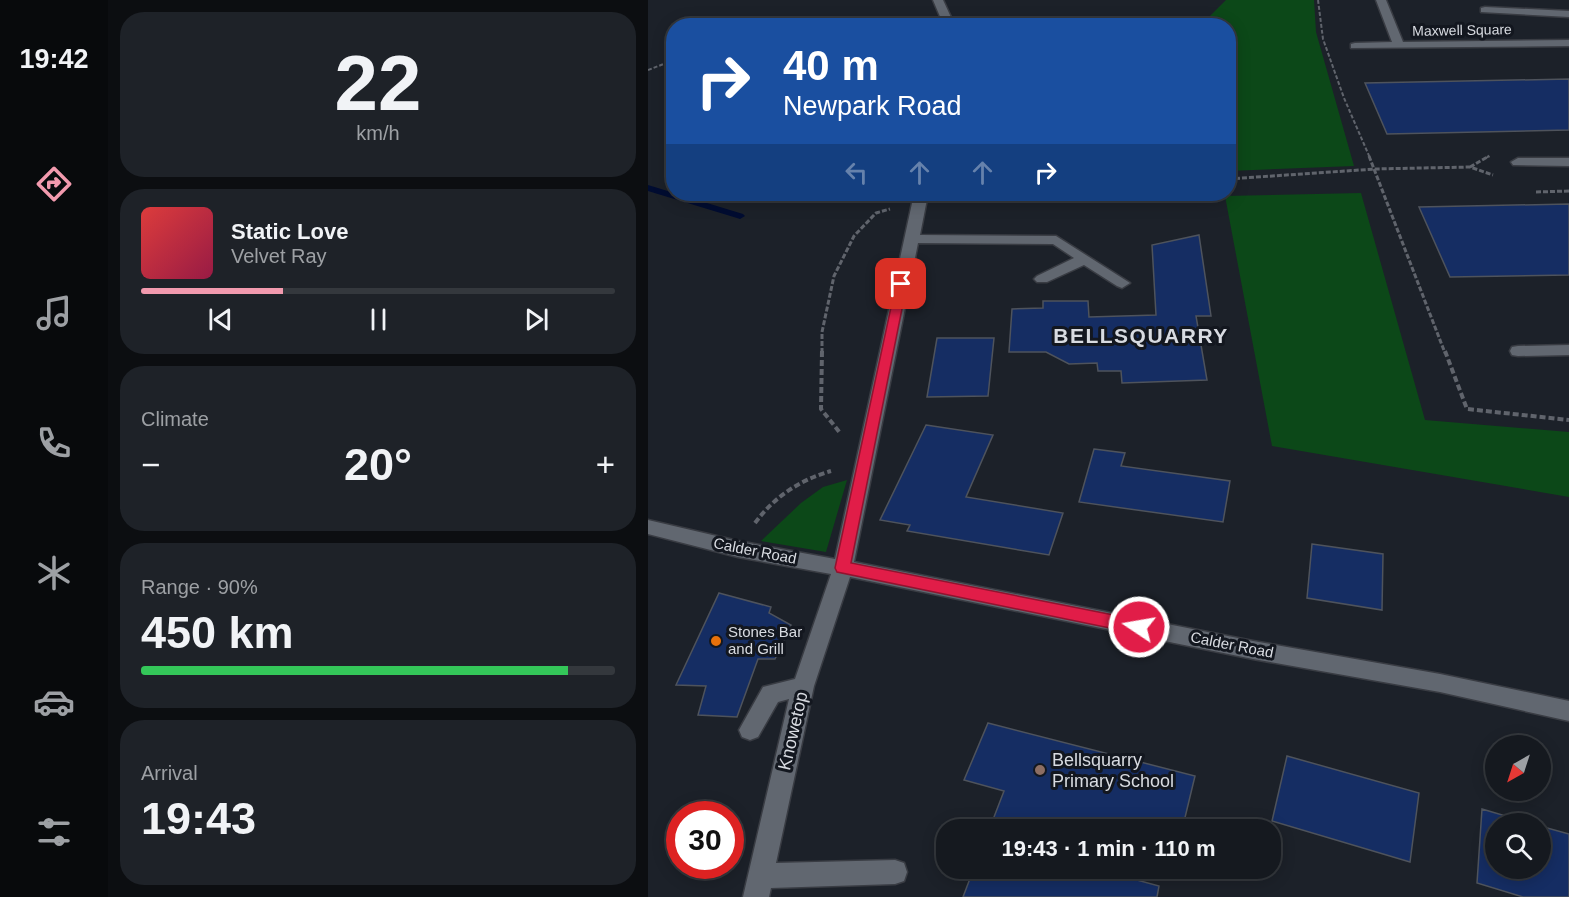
<!DOCTYPE html>
<html lang="en">
<head>
<meta charset="utf-8">
<style>
  :root { --surface:#15191f; --page:#1e2228; --text:#f1f3f6; --muted:#9da0a4; --line:#34383d; --accent:#f29aae }
  body { margin:0; font-family:Arial,sans-serif; background:var(--page); color:var(--text); height:100vh; display:flex; flex-direction:column; font-size:22px; white-space:nowrap }
  * { box-sizing:border-box; margin:0 }
  p { font-size:20px; color:var(--muted) }
  .icon { flex:none; width:33px; height:33px; fill:none; stroke:currentColor; stroke-width:2; stroke-linecap:round; stroke-linejoin:round }
  .map { position:relative; flex:1; overflow:hidden }
  .panel { display:flex; flex-direction:column; gap:12px; padding:12px; background:#0c0e11; width:540px }
  .panel>* { flex:none }
  .banner { position:absolute; left:18px; top:18px; width:570px; height:183px; border-radius:24px; box-shadow:0 3px 15px #0003,0 0 0 2px var(--line); background:#1a4fa0; color:#fff; overflow:hidden }
  .needle { width:39px; rotate:219deg }
  .controls { position:absolute; left:837px; top:735px; display:grid; gap:12px }
  .controls a { display:grid; place-items:center; width:66px; height:66px; border-radius:50%; background:var(--surface); box-shadow:0 3px 15px #0003,0 0 0 2px var(--line); font-size:30px }
  .speed { position:absolute; left:18px; top:801px; display:flex; gap:12px; font-size:30px; font-weight:700; text-align:center }
  .speed>* { display:grid; place-content:center; width:78px; height:78px; border-radius:50%; background:var(--surface); box-shadow:0 3px 15px #0003,0 0 0 2px var(--line); line-height:1 }
  .speed .limit { border:9px solid #d22; background:#fff; color:#111 }
  .pin { position:absolute; display:grid; place-items:center; width:51px; height:51px; color:#fff; margin:-26px; border-radius:12px; box-shadow:0 3px 9px #0006 }
  .me { position:absolute; width:66px; margin:-33px; rotate:282deg; stroke-linejoin:round; filter:drop-shadow(0 0 4px #0008) }
  .turn { display:flex; align-items:center; gap:21px; height:126px; padding:0 18px; font-size:27px }
  .turn .icon { width:78px; height:78px; stroke-width:2.5 }
  .turn b { display:block; font-size:42px; line-height:51px }
  .lanes { display:flex; align-items:center; height:57px; padding:0 18px; background:#0003; justify-content:center; gap:30px; direction:ltr }
  .lanes .off { opacity:.35 }
  .big { font-size:45px; font-weight:700; line-height:1.1 }
  .panel .card { flex:1; display:flex; flex-direction:column; justify-content:center; gap:9px; min-width:0; padding:0 21px; border-radius:24px; background:var(--page) }
  .panel .dial { align-items:center; gap:0 }
  .dial b { font-size:78px; line-height:1 }
  .song { display:flex; align-items:center; gap:18px }
  .cover { width:72px; height:72px; border-radius:9px; background:linear-gradient(135deg,hsl(0 70% 55%),hsl(340 70% 35%)) }
  .played { height:6px; border-radius:3px; background:linear-gradient(90deg,var(--accent) 30%,var(--line) 30%) }
  .keys { display:flex; justify-content:space-around; direction:ltr }
  .heat { display:flex; justify-content:space-between; align-items:center; font-size:33px; direction:ltr }
  .charge { height:9px; border-radius:4px; background:linear-gradient(90deg,#34c759 90%,var(--line) 0) }
  .trip { position:absolute; left:288px; top:819px; width:345px; height:60px; border-radius:24px; background:var(--surface); box-shadow:0 3px 15px #0003,0 0 0 2px var(--line); font-weight:700; line-height:60px; text-align:center }
  main { display:flex; flex:1; min-height:0 }
  .dock { display:flex; flex-direction:column; width:108px; justify-content:space-around; align-items:center; background:#080a0c; color:var(--muted) }
  .dock .icon { width:42px; height:42px }
  .dock .active { color:var(--accent) }
  .dock b { font-size:27px; color:var(--text) }
  .map>svg:first-child { display:block }
</style>
</head>
<body>
<main>
<nav class="dock">
<b>19:42</b>
<svg class="icon active" aria-label="directions" viewBox="0 0 24 24"><path d="M12 3l9 9-9 9-9-9zM9 14v-3h6M13 9l2 2-2 2"/></svg>
<svg class="icon" aria-label="music" viewBox="0 0 24 24"><path d="M9 18V5l10-2v13"/><circle cx="6" cy="18" r="3"/><circle cx="16" cy="16" r="3"/></svg>
<svg class="icon" aria-label="phone" viewBox="0 0 24 24"><path d="M5 4h4l2 5-3 2q2 4 5 5l2-3 5 2v4C11 20 4 13 5 4z"/></svg>
<svg class="icon" aria-label="climate" viewBox="0 0 24 24"><path d="M12 3v18M4 7l16 10M4 17L20 7"/></svg>
<svg class="icon" aria-label="car" viewBox="0 0 24 24"><path d="M5 17H2v-5l4-1 3-4h7l3 4 3 1v5h-3M9 17h6M6 11h13"/><circle cx="7" cy="17" r="2"/><circle cx="17" cy="17" r="2"/></svg>
<svg class="icon" aria-label="filters" viewBox="0 0 24 24"><path d="M4 7h16M4 17h16"/><circle cx="9" cy="7" r="2"/><circle cx="15" cy="17" r="2"/></svg>
</nav>
<section class="panel">
<div class="card dial"><b>22</b><p>km/h</p></div>
<div class="card">
<div class="song"><i class="cover"></i><div><b>Static Love</b><p>Velvet Ray</p></div></div>
<div class="played"></div>
<div class="keys"><svg class="icon" aria-label="previous" viewBox="0 0 24 24"><path d="M18 5L8 12l10 7zM5 5v14"/></svg><svg class="icon" aria-label="pause" viewBox="0 0 24 24"><path d="M8 5v14M16 5v14"/></svg><svg class="icon" aria-label="next" viewBox="0 0 24 24"><path d="M6 5l10 7-10 7zM19 5v14"/></svg></div>
</div>
<div class="card"><p>Climate</p>
<div class="heat"><a>−</a><b class="big">20°</b><a>+</a></div>
</div>
<div class="card"><p>Range · 90%</p><b class="big">450 km</b><div class="charge"></div></div>
<div class="card"><p>Arrival</p><b class="big">19:43</b></div>
</section>
<div class="map">
<svg width="921" height="897" viewBox="0 0 921 897">
  <rect width="100%" height="100%" fill="#1c2129"/>
  <path fill="#0c4818" d="M578,0H666L668,32L706,166L581,171L580,26L513,25L560,18Z
    M713,193L777,420L921,432V497L624,446L577,196Z
    M199,480L178,552L113,541L153,503L175,487Z"/>
  <g fill="none" stroke-linecap="round" stroke-linejoin="round">
    <path fill="#000c31" fill-rule="evenodd" d="M0,185L95,214L97,216L92,219L89,218L0,191Z"/>
  </g>
  <path fill="#152d63" stroke="#4e535c" stroke-width="1.5" d="M921,79V130L739,134L717,83Z
    M921,204V275L802,277L771,207Z
    M551,235L563,316H548L559,380L474,383L473,371H450L449,363L421,364L398,352H361L364,309L395,308V301H440L441,317L508,315L504,245Z
    M289,338H346L340,396L279,397Z
    M278,425L345,435L318,497L415,513L401,555L259,531L262,525L232,520Z
    M446,449L477,453L473,466L582,481L575,522L431,502Z
    M664,544L735,554L734,610L659,598Z
    M71,593L123,607L121,613L143,625L127,659H110L89,717L50,715L58,686L28,685Z
    M340,723L547,776L534,830H341L356,791L316,780Z
    M639,756L771,793L762,862L624,821Z
    M834,809L885,824H848V868H892V826L921,834V897H875L829,883Z
    M326,868H445L511,886L509,897H315Z"/>
  <g fill="none" stroke-linecap="round" stroke-linejoin="round">
    <g stroke="#393c43" stroke-width="3">
      <path id="minor" d="M285,0H295L307,26H296Z
        M728,0H738L755,42L921,40V46L703,48V44L707,43L744,42Z
        M837,7L921,11V17L833,12V8Z
        M870,158H921V166L865,165L863,162Z
        M266,194H280L272,235L408,236L482,283L474,288L469,286L436,265L399,282H389L386,279L389,276L426,258L405,244L270,243L206,562L605,641L792,674L921,701V721L792,692L605,659L202,577L166,686L128,863L247,860L256,863L259,872L256,881L247,884L123,888L121,897H95L141,699L130,702L110,737L102,740L94,737L91,730L115,687L147,679L183,574L90,557L0,534V520L90,541L187,559Z
        M921,345V355L870,356L864,355L862,351L864,347L870,346Z"/>
    </g>
    <path stroke="#60646c" stroke-width="2" stroke-dasharray="4 2" stroke-linecap="butt" d="M670,0L675,39L696,98L722,158
      M212,26L271,24
      M0,70L26,60
      M838,158L843,155"/>
    <path stroke="#60646c" stroke-width="3" stroke-dasharray="5 2" stroke-linecap="butt" d="M721,156L797,353
      M822,167L841,156
      M580,179L727,169L822,167L845,175
      M888,192L921,191
      M299,199L379,194
      M174,353V332L186,276L206,236L228,213L242,209"/>
    <path stroke="#60646c" stroke-width="4" stroke-dasharray="6 3" stroke-linecap="butt" d="M174,351L173,409L193,434
      M797,351L819,409L921,420
      M107,523C127,496 152,480 183,471"/>
    <use href="#minor" fill="#616770" fill-rule="evenodd"/>
  </g>
  <path fill="#e11d48" stroke="#92132f" stroke-width="1.5" d="M253,280L259,284L203,563L491,620L496,622L499,627L496,632L491,634L189,572L187,568L248,284Z"/>
  <circle fill="#e8710a" stroke="#13171f" stroke-width="2" cx="68" cy="641" r="6"/>
  <circle fill="#8d6e63" stroke="#13171f" stroke-width="2" cx="392" cy="770" r="6"/>
  <g text-anchor="middle" stroke-width="6" stroke-linejoin="round" paint-order="stroke">
    <g font-size="14" fill="#d8dbe1" stroke="#13171f">
      <text transform="translate(814 30) rotate(-1)" y="5">Maxwell Square</text>
    </g>
    <g font-size="15" fill="#d8dbe1" stroke="#13171f">
      <text transform="translate(107 551) rotate(11)" y="5">Calder Road</text>
      <text transform="translate(584 645) rotate(11)" y="5">Calder Road</text>
    </g>
    <g font-size="15" fill="#d8dbe1" stroke="#13171f" text-anchor="start">
      <text x="80" y="637">Stones Bar<tspan x="80" dy="17">and Grill</tspan></text>
    </g>
    <g font-size="18" fill="#d8dbe1" stroke="#13171f">
      <text transform="translate(145 731) rotate(-77)" y="6">Knowetop</text>
    </g>
    <g font-size="18" fill="#d8dbe1" stroke="#13171f" text-anchor="start">
      <text x="404" y="766">Bellsquarry<tspan x="404" dy="21">Primary School</tspan></text>
    </g>
    <g font-size="21" font-weight="bold" letter-spacing="1.5" fill="#d8dbe1" stroke="#13171f">
      <text x="493" y="343">BELLSQUARRY</text>
    </g>
  </g>
</svg>
<div class="controls">
<a><svg class="needle" viewBox="-14 -14 28 28"><path d="M0-13l5 13h-10z" fill="#e53935"/><path d="M0 13l5-13h-10z" fill="#9da0a4"/></svg></a>
<a><svg class="icon" aria-label="search" viewBox="0 0 24 24"><circle cx="10" cy="10" r="6"/><path d="M15 15l6 6"/></svg></a>
</div>
<div class="speed"><div class="limit">30</div></div>
<div class="pin" style="left:253px;top:284px;background:#d93025"><svg class="icon" aria-label="arrive" viewBox="0 0 24 24"><path d="M6 21V4h12l-3 4 3 4H6"/></svg></div>
<svg class="me" style="left:491px;top:627px" viewBox="-20 -20 40 40"><circle r="17" fill="#e11d48" stroke="#fff" stroke-width="3"/><path d="M0-11L8 9 0 5-8 9z" fill="#fff"/></svg>
<div class="trip">19:43 · 1 min · 110 m</div>
<div class="banner">
<div class="turn"><svg class="icon" aria-label="right" viewBox="0 0 24 24"><path d="M7 20v-9h11M14 6l5 5-5 5"/></svg><div><b>40 m</b>Newpark Road</div></div>
<div class="lanes"><svg class="icon off" aria-label="left" viewBox="0 0 24 24"><path d="M17 20v-9H6M10 6l-5 5 5 5"/></svg><svg class="icon off" aria-label="ahead" viewBox="0 0 24 24"><path d="M12 20V5M6 11l6-6 6 6"/></svg><svg class="icon off" aria-label="ahead" viewBox="0 0 24 24"><path d="M12 20V5M6 11l6-6 6 6"/></svg><svg class="icon" aria-label="right" viewBox="0 0 24 24"><path d="M7 20v-9h11M14 6l5 5-5 5"/></svg></div>
</div>
</div>
</main>
</body>
</html>
